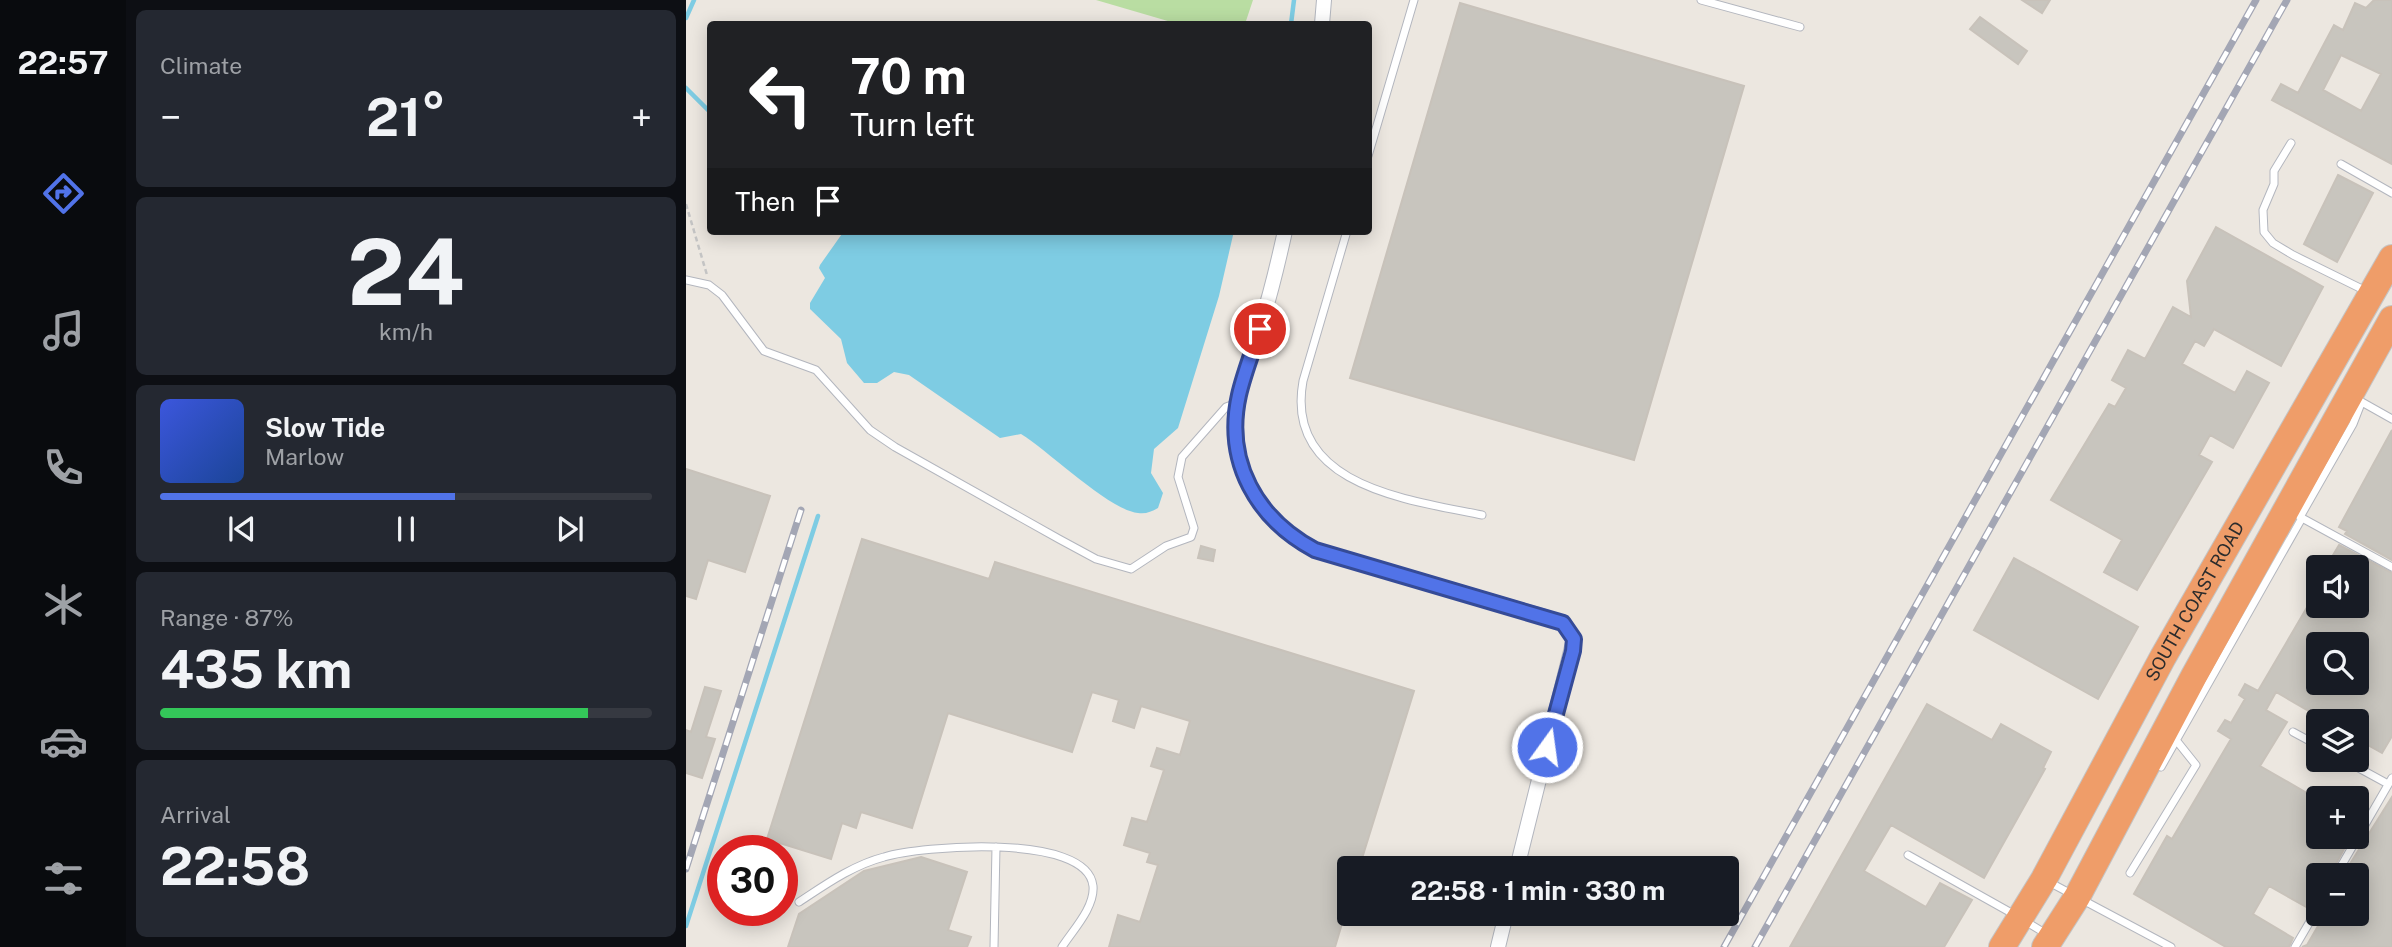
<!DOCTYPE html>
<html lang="en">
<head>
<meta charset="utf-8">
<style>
  :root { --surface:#171b24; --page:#242831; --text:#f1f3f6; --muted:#9ea1a6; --line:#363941; --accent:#5173e8 }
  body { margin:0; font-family:"Public Sans",sans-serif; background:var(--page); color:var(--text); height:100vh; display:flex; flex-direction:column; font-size:26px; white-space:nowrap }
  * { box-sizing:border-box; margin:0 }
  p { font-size:23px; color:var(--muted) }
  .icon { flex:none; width:38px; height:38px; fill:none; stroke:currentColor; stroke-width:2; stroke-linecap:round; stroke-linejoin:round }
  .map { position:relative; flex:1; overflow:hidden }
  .side { display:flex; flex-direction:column; gap:10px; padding:10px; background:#0d0f14; width:560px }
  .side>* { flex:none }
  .banner { position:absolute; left:21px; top:21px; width:665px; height:214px; border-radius:7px; box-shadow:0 4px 18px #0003; background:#202124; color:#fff; overflow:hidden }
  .controls { position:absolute; left:1620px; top:555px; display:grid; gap:14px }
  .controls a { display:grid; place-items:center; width:63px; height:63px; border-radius:7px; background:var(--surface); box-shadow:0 4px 18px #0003; font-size:35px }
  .speed { position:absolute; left:21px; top:835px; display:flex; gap:14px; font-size:35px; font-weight:700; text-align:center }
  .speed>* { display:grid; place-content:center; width:91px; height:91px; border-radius:50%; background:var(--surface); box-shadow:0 4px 18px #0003; line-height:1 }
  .speed .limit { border:10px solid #d22; background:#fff; color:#111 }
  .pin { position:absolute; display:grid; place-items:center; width:60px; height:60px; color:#fff; margin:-30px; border:4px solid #fff; border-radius:50%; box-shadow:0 2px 7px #0007 }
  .me { position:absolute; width:77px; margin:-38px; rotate:14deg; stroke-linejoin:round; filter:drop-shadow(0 0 5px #0008) }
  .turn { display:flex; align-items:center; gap:24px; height:147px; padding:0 28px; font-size:32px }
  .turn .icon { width:91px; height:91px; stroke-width:2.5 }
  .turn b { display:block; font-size:49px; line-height:60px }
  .then { display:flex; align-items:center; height:66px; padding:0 28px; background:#0003; gap:14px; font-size:26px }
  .big { font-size:52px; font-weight:700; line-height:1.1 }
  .side .tile { flex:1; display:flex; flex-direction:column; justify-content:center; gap:10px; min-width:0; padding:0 24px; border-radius:10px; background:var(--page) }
  .side .dial { align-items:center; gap:0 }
  .dial b { font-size:91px; line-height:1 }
  .song { display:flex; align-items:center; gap:21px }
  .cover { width:84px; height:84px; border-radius:10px; background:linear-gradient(135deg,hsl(230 70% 55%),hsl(220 70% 35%)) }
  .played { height:7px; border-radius:4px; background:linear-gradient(90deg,var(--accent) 60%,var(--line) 60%) }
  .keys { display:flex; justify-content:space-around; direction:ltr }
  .heat { display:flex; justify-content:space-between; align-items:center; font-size:38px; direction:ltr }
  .charge { height:10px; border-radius:5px; background:linear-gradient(90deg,#34c759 87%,var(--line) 0) }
  .trip { position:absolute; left:651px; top:856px; width:402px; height:70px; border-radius:7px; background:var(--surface); box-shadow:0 4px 18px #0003; font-weight:700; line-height:70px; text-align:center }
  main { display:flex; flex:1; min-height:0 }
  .tab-bar { display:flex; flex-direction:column; width:126px; justify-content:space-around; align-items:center; background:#090b0e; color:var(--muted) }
  .tab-bar .icon { width:49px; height:49px }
  .tab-bar .on { color:var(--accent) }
  .tab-bar b { font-size:32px; color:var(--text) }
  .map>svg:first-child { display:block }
</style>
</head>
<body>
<main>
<nav class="tab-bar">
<b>22:57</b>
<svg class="icon on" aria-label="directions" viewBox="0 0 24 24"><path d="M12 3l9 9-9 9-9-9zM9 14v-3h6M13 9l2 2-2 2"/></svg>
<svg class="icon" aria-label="music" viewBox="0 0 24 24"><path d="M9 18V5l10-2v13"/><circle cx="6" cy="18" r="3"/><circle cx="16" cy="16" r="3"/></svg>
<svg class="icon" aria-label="phone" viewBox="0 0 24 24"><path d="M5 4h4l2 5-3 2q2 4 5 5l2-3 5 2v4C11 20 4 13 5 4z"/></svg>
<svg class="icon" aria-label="climate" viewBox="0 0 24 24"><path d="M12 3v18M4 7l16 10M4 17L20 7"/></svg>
<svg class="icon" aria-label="car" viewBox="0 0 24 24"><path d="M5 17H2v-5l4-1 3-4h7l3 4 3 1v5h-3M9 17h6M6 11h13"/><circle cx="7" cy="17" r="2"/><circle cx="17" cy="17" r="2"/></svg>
<svg class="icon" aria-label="filters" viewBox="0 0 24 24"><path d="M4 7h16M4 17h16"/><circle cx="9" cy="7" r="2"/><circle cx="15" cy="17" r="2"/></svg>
</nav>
<section class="side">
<div class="tile"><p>Climate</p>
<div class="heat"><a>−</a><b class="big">21°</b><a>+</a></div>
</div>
<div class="tile dial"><b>24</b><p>km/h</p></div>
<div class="tile">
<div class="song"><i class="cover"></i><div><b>Slow Tide</b><p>Marlow</p></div></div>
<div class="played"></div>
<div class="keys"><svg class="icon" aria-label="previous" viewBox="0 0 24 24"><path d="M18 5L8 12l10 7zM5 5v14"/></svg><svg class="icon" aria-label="pause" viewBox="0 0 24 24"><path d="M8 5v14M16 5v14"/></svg><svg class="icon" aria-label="next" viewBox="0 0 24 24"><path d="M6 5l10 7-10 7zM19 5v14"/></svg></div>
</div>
<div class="tile"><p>Range · 87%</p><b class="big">435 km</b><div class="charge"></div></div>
<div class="tile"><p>Arrival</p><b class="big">22:58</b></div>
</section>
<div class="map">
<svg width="1706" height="947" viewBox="0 0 1706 947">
  <rect width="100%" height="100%" fill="#ece7e0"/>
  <path fill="#b9dda2" d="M410,0H567L559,24H492Z"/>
  <path fill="#7ecce3" d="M158,231H548L533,296L492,428L468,449L465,473L477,493L472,508C465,512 460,514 452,513C423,510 364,452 335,434L314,438L223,375L208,372L191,383H178L161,363L155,339L124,309V303L139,278L133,268L134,265Z"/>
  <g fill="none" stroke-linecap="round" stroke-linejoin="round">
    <path stroke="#7ecce3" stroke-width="4.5" d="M0,18L8,0
      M605,24L608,0
      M0,88L24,112
      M0,926L132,516"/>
  </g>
  <path fill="#c8c5be" stroke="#c8c2ba" stroke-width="2" fill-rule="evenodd" d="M1336,0H1364L1356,13Z
    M1688,0H1706V164L1586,100L1595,84L1612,93L1648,25L1657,30L1669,3L1680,8ZM1655,55L1695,74L1675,111L1637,90Z
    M774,3L1058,86L948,460L664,378Z
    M1294,17L1341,51L1332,64L1284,29Z
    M1652,175L1687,193L1651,262L1618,244Z
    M1530,227L1637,287L1595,366L1528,329L1518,346L1509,341L1496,364L1549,393L1561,371L1583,383L1547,448L1524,435L1513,455L1526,462L1451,590L1418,572L1436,540L1365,500L1423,404L1429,407L1440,388L1426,380L1442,350L1459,359L1487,307L1505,317L1501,281Z
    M1706,430V560L1659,534L1661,531L1653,527Z
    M0,469L84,496L59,572L22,560L10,599L0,596Z
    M176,539L303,579L309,562L728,691L673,868H663V900L649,947H423L432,915L454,922L472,865L461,862L464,853L438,845L446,818L461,822L478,770L465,766L471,748L494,755L504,721L455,706L448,728L427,721L433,700L406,692L386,752L262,713L226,828L175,812L170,828L156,823L145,859L81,839Z
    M1653,545L1706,573V736L1696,753L1671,739V721H1640L1590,692L1580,710L1601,722L1574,766L1633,800V836H1665L1644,875H1633V890L1622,908L1583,886L1567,914L1607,938L1603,947H1540L1448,894L1481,836L1486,839L1545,739L1532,731L1539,720L1545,723L1559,699L1553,695L1559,684L1572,691L1633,587V606H1671V567H1640ZM1633,644H1671V682H1633Z
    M515,546L529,550L527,561L512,558Z
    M1328,558L1452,627L1412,699L1288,630Z
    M19,687L35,691L20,737L29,739L16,778L0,773V730L5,732Z
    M1241,704L1306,740L1315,724L1365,752L1357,768L1359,769L1298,878L1205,825L1178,871L1240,907L1254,883L1286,900L1258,947H1104Z
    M1706,797V947H1616L1621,945L1639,914H1671V875H1657Z
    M235,857L281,872L262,930L285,937L281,947H102L113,914L178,871Z"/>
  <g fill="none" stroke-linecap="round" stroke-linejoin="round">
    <g stroke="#b3b6be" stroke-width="9">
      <path id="lane" d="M1015,0L1114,27
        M1605,143L1588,171V184L1577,210L1578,232L1587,243L1607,255L1682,292
        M682,156L728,0
        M1655,164L1706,193
        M661,231L617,381C598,486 723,500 796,515
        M0,280L23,285L36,295L78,351L130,370L184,430L209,447L373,539L410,559L445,569L480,546L505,537L508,528L492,477L496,457L540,407L551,403
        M1674,401L1706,419
        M1614,517L1667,424L1674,406L1673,396
        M1607,732L1633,746
        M1658,760L1702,784
        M1475,767L1616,518L1706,567
        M1222,855L1329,915
        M1444,873L1510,765L1490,740
        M1650,875L1706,778
        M1361,881L1485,947
        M113,902C139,885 167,865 198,857C234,846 401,832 407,886C409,907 387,930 376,947
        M1339,921L1362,935
        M308,947L310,847
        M1609,947L1633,906"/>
    </g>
    <g stroke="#b3b6be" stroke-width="16">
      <path id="street" d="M636,24L638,0
        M599,231C592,263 585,293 575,324C568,348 558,372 553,396C538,463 571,519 629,550L859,617L877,623L888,639L831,868
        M812,947L820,914"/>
    </g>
    <g stroke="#c4c4c4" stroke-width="28">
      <g id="highway">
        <path id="s1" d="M1316,947L1358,879L1477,657L1706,258"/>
        <path d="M1359,947L1391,897L1508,676L1706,319"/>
      </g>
    </g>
    <path stroke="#c4c4c4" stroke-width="2.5" stroke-dasharray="5 3.5" stroke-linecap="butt" d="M0,204L21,275"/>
    <use href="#lane" stroke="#fff" stroke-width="7"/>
    <use href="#street" stroke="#fff" stroke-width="14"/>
    <use href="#highway" stroke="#ef9d69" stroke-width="26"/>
    <g stroke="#a3a6b4" stroke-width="7">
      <path id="rail" d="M0,869L115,510
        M1038,947L1570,0
        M1069,947L1601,0"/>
    </g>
    <use href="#rail" stroke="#fff" stroke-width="4.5" stroke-dasharray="13" stroke-linecap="butt"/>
  </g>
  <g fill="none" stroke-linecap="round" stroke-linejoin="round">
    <g stroke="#354b97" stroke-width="18">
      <path id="route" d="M574,329C567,351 558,373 553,395C538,462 571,519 629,550L877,623L888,639L887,651L861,747"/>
    </g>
    <use href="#route" stroke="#5173e8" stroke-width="12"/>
  </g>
  <g text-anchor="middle" stroke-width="5" stroke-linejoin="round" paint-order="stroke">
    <g font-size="18" fill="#2c2c2c" stroke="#fff">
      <text dy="6" stroke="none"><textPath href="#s1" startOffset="396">SOUTH COAST ROAD</textPath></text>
    </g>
  </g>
</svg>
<div class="controls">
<a><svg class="icon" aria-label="sound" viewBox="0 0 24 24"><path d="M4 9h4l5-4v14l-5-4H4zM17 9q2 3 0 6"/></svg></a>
<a><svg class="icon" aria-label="search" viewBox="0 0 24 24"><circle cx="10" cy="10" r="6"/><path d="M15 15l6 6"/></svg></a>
<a><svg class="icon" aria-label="layers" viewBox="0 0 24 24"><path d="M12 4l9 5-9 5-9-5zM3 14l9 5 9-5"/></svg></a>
<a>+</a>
<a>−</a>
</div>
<div class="speed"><div class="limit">30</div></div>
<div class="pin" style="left:574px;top:329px;background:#d93025"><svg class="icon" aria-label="arrive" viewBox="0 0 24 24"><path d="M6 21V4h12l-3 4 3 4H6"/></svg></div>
<svg class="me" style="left:861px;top:747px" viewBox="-20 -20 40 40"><circle r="17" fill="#5173e8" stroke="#fff" stroke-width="3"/><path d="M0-11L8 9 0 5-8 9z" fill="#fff"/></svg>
<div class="trip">22:58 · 1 min · 330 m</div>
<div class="banner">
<div class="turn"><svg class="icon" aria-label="left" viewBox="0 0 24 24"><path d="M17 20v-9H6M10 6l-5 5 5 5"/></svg><div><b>70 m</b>Turn left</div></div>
<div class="then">Then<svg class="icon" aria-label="arrive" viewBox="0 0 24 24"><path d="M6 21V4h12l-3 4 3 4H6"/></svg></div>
</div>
</div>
</main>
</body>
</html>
